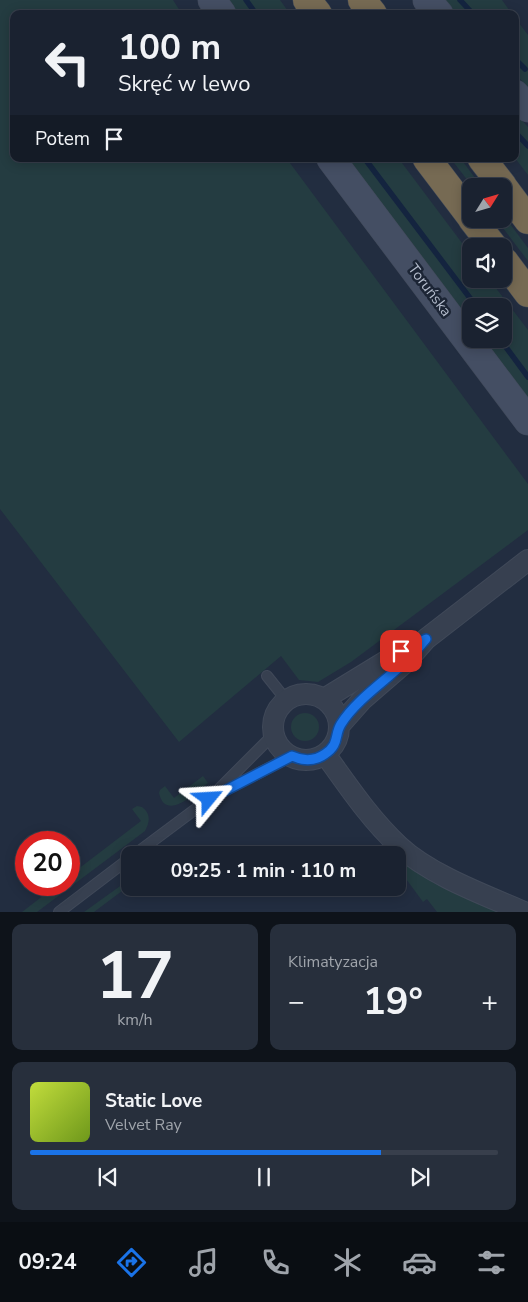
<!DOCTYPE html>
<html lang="pl">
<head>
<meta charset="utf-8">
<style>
  :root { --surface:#1a2230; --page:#272f3c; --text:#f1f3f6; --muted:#9fa4ab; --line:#383f4c; --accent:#1a73e8 }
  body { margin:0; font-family:"Nunito Sans",sans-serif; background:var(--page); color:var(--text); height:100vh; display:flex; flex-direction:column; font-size:19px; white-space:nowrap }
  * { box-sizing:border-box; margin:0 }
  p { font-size:16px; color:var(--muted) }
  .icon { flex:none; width:28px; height:28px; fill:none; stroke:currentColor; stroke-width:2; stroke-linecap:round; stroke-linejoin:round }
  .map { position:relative; height:912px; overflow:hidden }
  .side { display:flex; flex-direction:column; gap:12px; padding:12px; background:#0e131a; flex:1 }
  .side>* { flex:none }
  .guide { position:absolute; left:10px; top:10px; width:509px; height:152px; border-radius:10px; box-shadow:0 2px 12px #0003,0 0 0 1px var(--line); background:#1a2230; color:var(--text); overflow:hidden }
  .needle { width:32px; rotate:53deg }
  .fabs { position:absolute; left:462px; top:178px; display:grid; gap:10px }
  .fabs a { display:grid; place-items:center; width:50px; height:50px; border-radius:10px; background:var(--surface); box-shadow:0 2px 12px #0003,0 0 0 1px var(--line); font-size:25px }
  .speed { position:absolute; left:15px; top:831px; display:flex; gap:10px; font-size:25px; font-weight:700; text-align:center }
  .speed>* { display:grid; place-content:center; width:65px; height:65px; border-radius:50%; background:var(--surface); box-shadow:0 2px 12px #0003,0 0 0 1px var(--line); line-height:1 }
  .speed .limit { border:8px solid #d22; background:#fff; color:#111 }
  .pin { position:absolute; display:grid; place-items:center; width:42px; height:42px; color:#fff; margin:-21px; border-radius:10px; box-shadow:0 2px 8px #0006 }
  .me { position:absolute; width:55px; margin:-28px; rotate:63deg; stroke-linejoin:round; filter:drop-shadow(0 0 4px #0008) }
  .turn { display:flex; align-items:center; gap:18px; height:105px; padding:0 25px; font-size:22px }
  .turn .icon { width:65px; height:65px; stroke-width:2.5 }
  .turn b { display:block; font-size:35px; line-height:42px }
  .then { display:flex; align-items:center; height:48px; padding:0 25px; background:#0003; gap:10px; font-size:19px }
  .big { font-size:38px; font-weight:700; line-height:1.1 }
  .side .tile { flex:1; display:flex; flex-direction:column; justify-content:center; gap:8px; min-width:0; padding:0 18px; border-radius:10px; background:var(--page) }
  .side .dial { align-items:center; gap:0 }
  .dial b { font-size:65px; line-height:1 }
  .song { display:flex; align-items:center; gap:15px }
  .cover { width:60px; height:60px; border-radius:8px; background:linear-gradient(135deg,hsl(70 70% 55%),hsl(80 70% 35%)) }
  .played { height:5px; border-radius:2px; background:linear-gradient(90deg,var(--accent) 75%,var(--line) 75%) }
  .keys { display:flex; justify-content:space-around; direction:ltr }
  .heat { display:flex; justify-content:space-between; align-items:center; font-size:28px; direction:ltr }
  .side .tiles { flex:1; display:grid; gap:12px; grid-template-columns:1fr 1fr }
  .tile:last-child { grid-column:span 2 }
  .trip { position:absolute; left:121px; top:846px; width:285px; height:50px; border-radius:10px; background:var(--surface); box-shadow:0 2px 12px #0003,0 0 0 1px var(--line); font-weight:700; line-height:50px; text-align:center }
  .tabs { display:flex; height:80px; justify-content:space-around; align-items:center; background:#0a0e13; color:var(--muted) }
  .tabs .icon { width:35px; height:35px }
  .tabs .current { color:var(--accent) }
  .tabs b { font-size:22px; color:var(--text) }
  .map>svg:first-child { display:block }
</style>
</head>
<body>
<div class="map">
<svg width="528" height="912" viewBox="0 0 528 912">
  <rect width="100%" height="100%" fill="#222d40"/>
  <path fill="#243c41" d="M0,0H173L182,14H14V159H287L528,484V530L351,662L318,682L299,680L281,656L179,742L0,509Z
    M225,0H280L290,14H236Z
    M444,0H502L512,14H457Z
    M515,18L528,35V87L515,74Z
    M515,113L528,127V175L515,158Z
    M344,159H399L471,255V279H489L528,330V403L480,339H504V306H471V328Z
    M451,159H461L481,186H472Z
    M504,216L528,248V261L496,219H504Z
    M291 727a14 14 0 1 1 28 0a14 14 0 1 1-28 0Z
    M203,776L208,783C196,792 166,823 159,793L160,790L165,786L174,798Z
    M137,806L142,807C151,814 150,822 145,831L37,912H22L57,885H69V876L141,821L132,809Z
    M398,859L434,883L500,912H437L427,899L423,902L398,868Z
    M130,879V885L94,912H84Z"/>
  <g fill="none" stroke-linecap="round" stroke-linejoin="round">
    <path stroke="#14243f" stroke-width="5.5" d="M246,0L256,14
      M460,0L473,14
      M515,59L525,69
      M515,132L528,146
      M365,159L476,306
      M500,339L528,377"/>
    <g stroke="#404959" stroke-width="12">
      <path id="lane" d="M267,676L287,701
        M216,795L292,756
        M134,855L209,799L274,734
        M59,912L130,858"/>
    </g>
    <g stroke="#404959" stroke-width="22">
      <path id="street" d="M273 727a33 33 0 1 1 66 0a33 33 0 1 1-66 0Z
        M324,699L409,647
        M339,726L362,700L406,662L426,639L528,560
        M325,754C348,786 370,819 399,846C430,875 485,895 524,912"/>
    </g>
    <g stroke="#404959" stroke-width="29">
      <path id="secondary" d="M212,0L222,14
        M427,0L439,14
        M515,94L528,108
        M331,159L528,421"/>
    </g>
    <g stroke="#3f4858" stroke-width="29">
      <path id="highway" d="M307,0L318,14
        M362,0L373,14
        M427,159L471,217
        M482,159L503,186
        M504,188L528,220
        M472,219L493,246
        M504,261L528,293"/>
    </g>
    <use href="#lane" stroke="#374050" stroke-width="10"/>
    <use href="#street" stroke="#374050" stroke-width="20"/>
    <use href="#secondary" stroke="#444e63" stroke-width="28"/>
    <use href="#highway" stroke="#766a53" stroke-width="28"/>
  </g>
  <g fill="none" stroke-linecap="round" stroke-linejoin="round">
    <g stroke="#114b97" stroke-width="12">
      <path id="route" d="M209,799L292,756C303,761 315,761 325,754C340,744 334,735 341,724C355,701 385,681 405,662C413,655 419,647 426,639L401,651"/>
    </g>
    <use href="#route" stroke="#1a73e8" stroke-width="9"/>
  </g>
  <g text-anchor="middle" stroke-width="5" stroke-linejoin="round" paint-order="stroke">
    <g font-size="15" fill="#b3bbcb" stroke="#1c2535">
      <text transform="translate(430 290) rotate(53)" y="5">Toruńska</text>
    </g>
  </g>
</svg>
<div class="fabs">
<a><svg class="needle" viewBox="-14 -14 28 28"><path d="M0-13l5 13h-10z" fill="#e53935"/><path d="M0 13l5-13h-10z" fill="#9fa4ab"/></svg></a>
<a><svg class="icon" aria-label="sound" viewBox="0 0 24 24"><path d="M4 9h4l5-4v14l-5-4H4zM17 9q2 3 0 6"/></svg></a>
<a><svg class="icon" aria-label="layers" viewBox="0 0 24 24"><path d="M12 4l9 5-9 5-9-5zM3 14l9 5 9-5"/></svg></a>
</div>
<div class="speed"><div class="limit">20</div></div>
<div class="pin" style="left:401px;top:651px;background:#d93025"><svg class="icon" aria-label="arrive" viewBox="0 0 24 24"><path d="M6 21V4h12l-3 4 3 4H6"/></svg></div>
<svg class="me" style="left:209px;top:799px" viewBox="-20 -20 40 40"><path d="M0-17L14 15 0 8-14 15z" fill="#1a73e8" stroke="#fff" stroke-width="4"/></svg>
<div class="trip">09:25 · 1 min · 110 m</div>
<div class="guide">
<div class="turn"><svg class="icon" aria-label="left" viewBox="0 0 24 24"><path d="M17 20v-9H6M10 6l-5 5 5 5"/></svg><div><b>100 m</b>Skręć w lewo</div></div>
<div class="then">Potem<svg class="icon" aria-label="arrive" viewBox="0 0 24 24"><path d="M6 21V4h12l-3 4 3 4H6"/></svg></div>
</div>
</div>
<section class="side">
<div class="tiles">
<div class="tile dial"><b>17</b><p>km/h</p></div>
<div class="tile"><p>Klimatyzacja</p>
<div class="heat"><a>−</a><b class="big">19°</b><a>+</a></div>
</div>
<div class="tile">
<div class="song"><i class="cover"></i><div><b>Static Love</b><p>Velvet Ray</p></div></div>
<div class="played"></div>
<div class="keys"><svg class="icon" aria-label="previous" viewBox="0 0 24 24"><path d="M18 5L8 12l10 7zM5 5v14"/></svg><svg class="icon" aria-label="pause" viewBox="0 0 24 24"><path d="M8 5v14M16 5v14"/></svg><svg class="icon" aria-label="next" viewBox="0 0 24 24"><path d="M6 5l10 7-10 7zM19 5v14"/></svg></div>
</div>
</div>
</section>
<nav class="tabs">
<b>09:24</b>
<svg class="icon current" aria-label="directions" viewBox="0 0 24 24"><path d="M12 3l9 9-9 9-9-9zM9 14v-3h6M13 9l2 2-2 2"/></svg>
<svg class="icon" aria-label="music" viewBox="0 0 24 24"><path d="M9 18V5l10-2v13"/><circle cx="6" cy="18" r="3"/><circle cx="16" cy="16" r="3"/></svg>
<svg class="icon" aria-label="phone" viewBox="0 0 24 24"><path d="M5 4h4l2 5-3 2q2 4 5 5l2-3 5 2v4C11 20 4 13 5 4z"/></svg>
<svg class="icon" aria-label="climate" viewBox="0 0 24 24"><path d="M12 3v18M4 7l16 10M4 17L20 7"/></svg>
<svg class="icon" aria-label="car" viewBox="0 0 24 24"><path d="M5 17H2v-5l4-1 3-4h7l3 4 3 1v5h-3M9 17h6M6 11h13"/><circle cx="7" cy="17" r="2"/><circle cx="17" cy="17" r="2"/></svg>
<svg class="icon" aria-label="filters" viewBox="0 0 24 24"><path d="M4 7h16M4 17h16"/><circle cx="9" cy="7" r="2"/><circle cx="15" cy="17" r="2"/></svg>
</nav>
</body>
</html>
